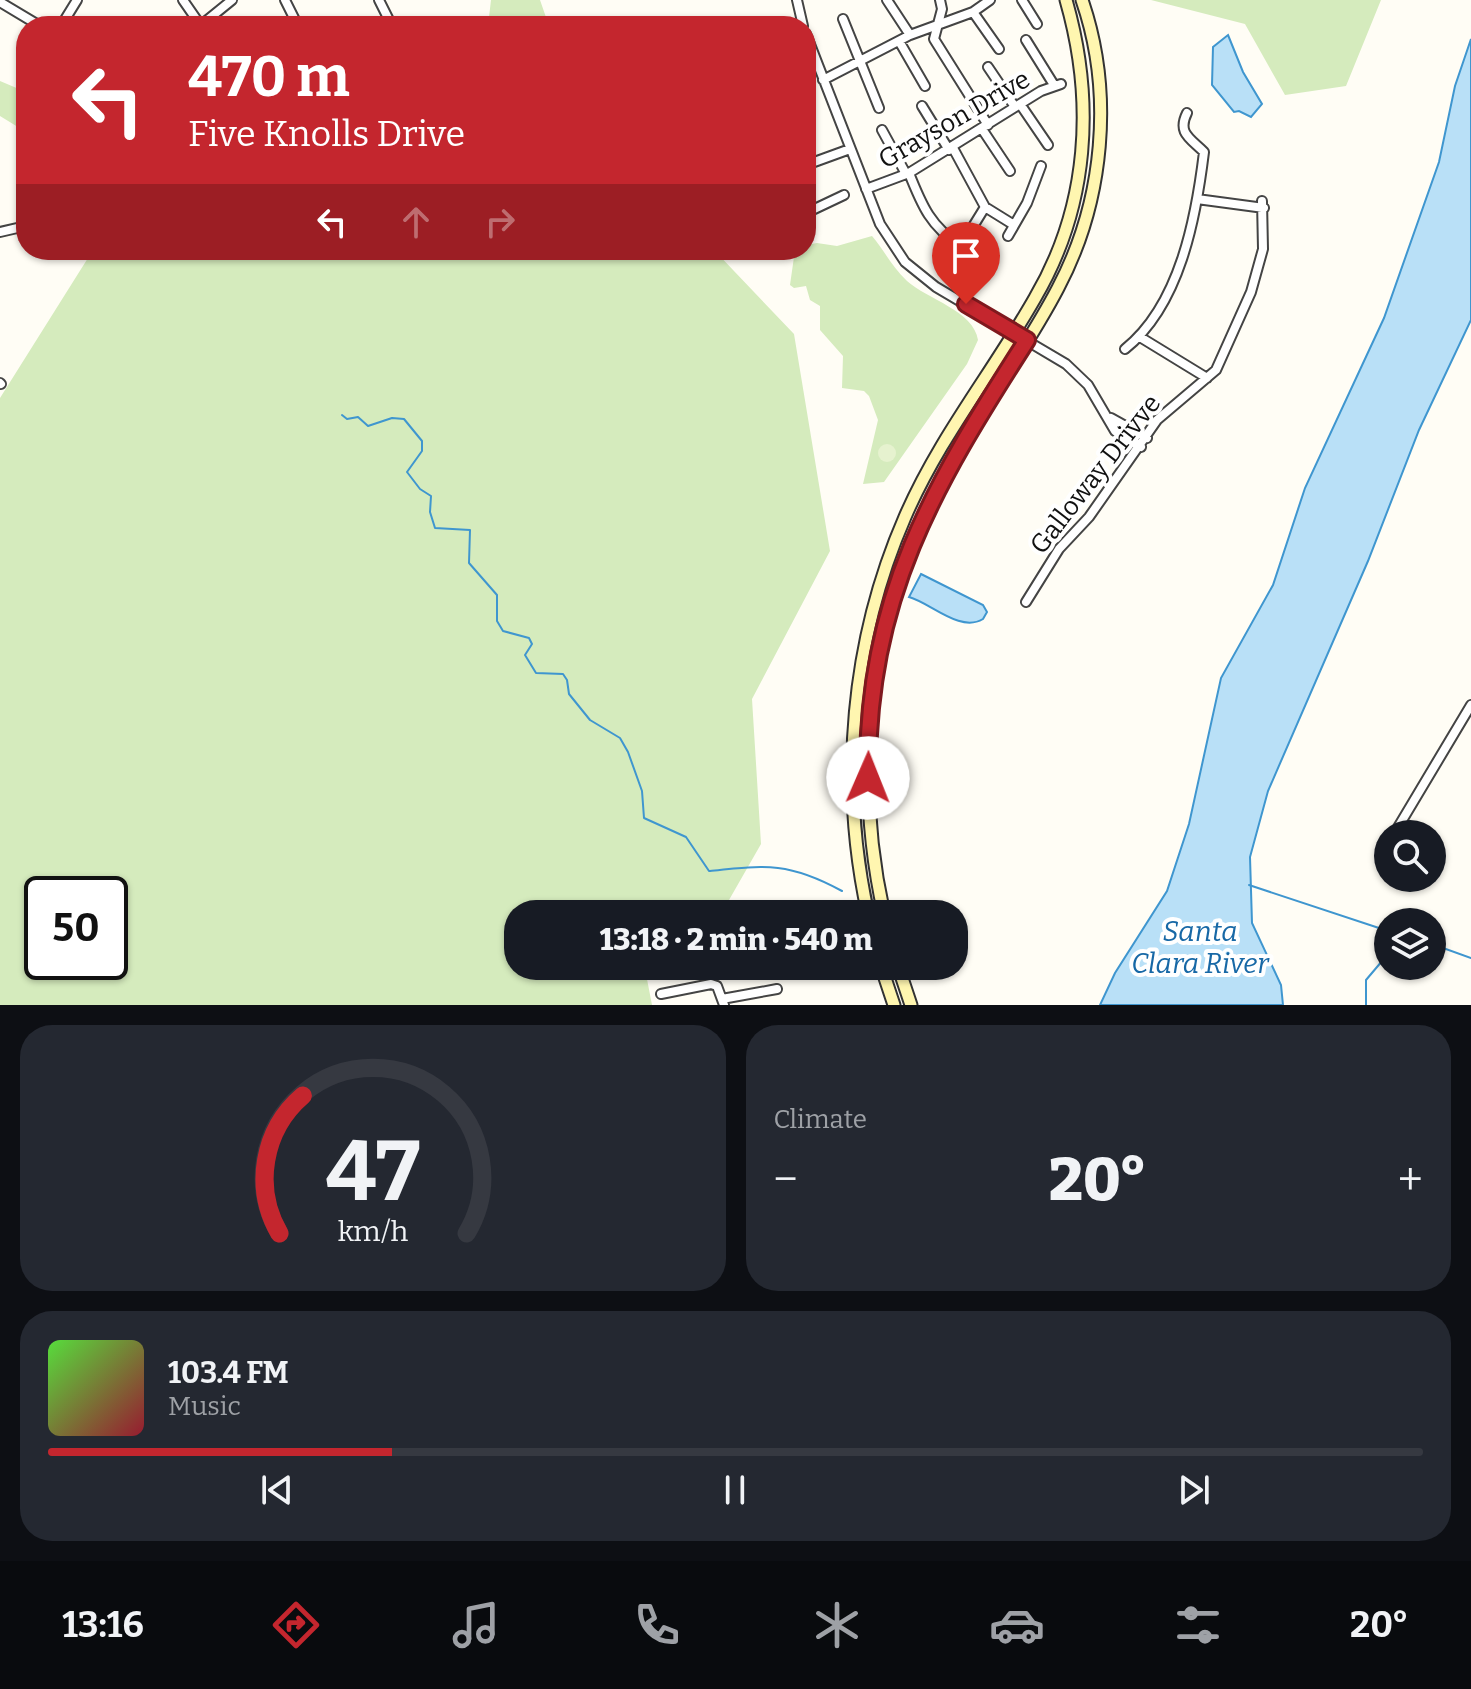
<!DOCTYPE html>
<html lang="en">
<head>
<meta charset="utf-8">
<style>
  :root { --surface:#171b24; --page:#242831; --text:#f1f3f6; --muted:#9ea1a6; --line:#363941; --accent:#c4262e }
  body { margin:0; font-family:Bitter,serif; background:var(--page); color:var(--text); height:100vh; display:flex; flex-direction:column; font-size:30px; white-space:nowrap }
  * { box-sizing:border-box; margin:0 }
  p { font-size:26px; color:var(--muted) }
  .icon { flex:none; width:44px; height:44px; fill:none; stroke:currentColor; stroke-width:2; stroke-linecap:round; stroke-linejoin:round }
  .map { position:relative; height:1005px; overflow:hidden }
  .side { display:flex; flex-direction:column; gap:20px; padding:20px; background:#0d0f14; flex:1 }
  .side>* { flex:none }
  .top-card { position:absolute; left:16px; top:16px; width:800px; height:244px; border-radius:32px; box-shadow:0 2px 6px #0004; background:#c4262e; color:#fff; overflow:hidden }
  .tools { position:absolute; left:1374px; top:820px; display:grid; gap:16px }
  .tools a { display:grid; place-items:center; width:72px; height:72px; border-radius:50%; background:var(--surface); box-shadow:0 2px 6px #0004; font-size:40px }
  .speed { position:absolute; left:24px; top:876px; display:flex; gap:16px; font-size:40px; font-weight:700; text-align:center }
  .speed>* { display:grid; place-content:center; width:104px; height:104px; border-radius:50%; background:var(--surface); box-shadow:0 2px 6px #0004; line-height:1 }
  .speed .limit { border:4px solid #111; border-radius:12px; background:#fff; color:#111 }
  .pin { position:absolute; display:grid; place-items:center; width:68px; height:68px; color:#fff; margin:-82px -34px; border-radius:50% 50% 50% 0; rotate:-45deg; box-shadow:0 0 8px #0007 }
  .pin .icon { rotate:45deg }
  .me { position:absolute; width:88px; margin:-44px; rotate:1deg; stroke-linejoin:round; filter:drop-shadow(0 0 6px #0008) }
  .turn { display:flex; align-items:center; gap:28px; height:168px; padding:0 40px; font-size:36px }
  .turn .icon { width:104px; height:104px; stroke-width:2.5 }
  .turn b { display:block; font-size:56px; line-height:68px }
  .lanes { display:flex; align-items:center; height:76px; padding:0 40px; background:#0003; justify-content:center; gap:40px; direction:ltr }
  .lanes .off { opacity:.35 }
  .big { font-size:60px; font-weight:800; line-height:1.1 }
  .side .card { flex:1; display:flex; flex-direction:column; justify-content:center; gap:12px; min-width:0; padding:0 28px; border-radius:32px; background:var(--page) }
  .side .dial { align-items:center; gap:0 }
  .dial svg { height:208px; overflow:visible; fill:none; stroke:var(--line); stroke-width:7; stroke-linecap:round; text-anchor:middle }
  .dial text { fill:var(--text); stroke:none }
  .song { display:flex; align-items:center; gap:24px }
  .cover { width:96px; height:96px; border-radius:12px; background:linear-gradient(135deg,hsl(110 70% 55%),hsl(350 70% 35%)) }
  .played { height:8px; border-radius:4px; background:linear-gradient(90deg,var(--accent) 25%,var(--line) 25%) }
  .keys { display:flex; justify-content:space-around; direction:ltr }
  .heat { display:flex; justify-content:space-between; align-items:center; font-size:44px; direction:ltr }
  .side .tiles { flex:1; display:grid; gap:20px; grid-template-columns:1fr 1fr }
  .card:last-child { grid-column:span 2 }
  .trip { position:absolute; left:504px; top:900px; width:464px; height:80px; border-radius:32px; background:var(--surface); box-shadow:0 2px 6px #0004; font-weight:800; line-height:80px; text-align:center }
  .tab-bar { display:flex; height:128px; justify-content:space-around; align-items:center; background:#090b0e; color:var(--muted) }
  .tab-bar .icon { width:56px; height:56px }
  .tab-bar .current { color:var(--accent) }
  .tab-bar b { font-size:36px; color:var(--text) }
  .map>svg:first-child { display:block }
</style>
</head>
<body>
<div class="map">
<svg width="1471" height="1005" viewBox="0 0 1471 1005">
  <rect width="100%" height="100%" fill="#fffdf5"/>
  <path fill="#d5ebbd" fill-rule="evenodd" d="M491,0H540L549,26H488Z
    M1151,0H1381L1346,86L1285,95L1245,24Z
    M0,81L26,92V132L0,116Z
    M872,236C884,250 892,267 907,281C927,299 974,311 978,340L967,364L884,482L863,484L878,420L869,396L864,391L842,388L843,356L820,330V306L810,300L806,286L794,288L790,285L795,250H806V245L817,243L837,246Z
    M93,250H714L794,334L830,551L752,699L761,844L721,914H518V966H656L646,974L652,1005H0V398ZM42,894H110V962H42Z"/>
  <path fill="#e6f2cf" d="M878 453a9 9 0 1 1 18 0a9 9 0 1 1-18 0Z"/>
  <path fill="#b9e0f7" stroke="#3f96cf" stroke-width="2" d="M1228,35L1243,72L1262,104L1251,117L1239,111L1234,112L1212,85L1213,47Z
    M1471,39V320L1419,430L1368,561L1268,791L1250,857L1252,923L1281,985L1283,1005H1100L1115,973L1167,891L1189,824L1221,678L1273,585L1305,488L1384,318L1439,162L1455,86Z
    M921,574L983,605L987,612L983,619C960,633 931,603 909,597Z"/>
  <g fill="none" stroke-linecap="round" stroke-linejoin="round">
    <path stroke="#3f96cf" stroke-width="2" d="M342,415L347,419L358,417L368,426L392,418L404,419L422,441V451L407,472L420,489L431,496L430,512L435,528L470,530L469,563L497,595V621L503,631L529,638L532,644L525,655L536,673L563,674L567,680L569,694L590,720L620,738L628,752L642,791L644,818L686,837L709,871C766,865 789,862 842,891
      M1249,885L1388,931
      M1432,944L1471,958
      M1366,1005V980L1388,954"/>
    <g stroke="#444" stroke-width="12">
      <path id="minor" d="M183,0L201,26
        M285,0L298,26
        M379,0L392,26
        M797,0L803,26
        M887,0L910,35
        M940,0L942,9L934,39L988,125
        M1022,0L1037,24
        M0,2L40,26
        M973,12L999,49
        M843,19L879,108
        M61,26L77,0
        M200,26L232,0
        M806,34L880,224L905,262L936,287L1066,364L1088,385L1115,431L1141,447
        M1026,40L1054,85
        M899,41L925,86
        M988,67L1015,107
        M823,80L910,35L973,12L990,0
        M1020,104L1048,145
        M922,106L949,150
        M982,129L1010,171
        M882,130L906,174
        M953,148L985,207
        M806,165L850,149
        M909,173C922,206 931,227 961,246L985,207
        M866,189L909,173L1041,91L1061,84
        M1197,199L1264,208
        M985,207L1014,225
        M806,213L844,195
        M0,232L26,226
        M1008,236L1027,203L1041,166
        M1140,337L1207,378
        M1125,349C1180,305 1196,218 1204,152C1190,138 1177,133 1187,113
        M0,383L1,384
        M1111,418L1147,438
        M1026,602L1059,549L1089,517L1157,420L1216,370L1251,292L1263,249L1262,201
        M1394,834L1471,705
        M661,994L711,984L717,986L724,1005
        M722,999L777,989"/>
    </g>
    <g stroke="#333" stroke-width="15">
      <path id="secondary" d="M868,914C839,782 851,641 905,517C939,438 993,372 1035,298C1089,206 1095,101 1066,0
        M884,914C855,783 866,646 920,523C956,439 1016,369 1058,288C1104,201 1114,93 1082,0
        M881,966L894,1005
        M898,966L911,1005"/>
    </g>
    <use href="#minor" stroke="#fff" stroke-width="8"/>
    <use href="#secondary" stroke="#fff6b0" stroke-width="11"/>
  </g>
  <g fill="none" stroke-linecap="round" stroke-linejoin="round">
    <g stroke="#7f191e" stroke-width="20">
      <path id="route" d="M868,778C866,598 934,485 1027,340L966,304"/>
    </g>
    <use href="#route" stroke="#c4262e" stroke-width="14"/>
  </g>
  <g text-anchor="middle" stroke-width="8" stroke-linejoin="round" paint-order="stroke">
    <g font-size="26" fill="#111" stroke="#fff">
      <text transform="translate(954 119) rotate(-30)" y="9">Grayson Drive</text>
      <text transform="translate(1095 474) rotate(-52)" y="9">Galloway Drivve</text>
    </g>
    <g font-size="28" font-style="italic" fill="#1768a6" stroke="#fff">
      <text x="1200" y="941">Santa<tspan x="1200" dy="32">Clara River</tspan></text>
    </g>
  </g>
</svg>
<div class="tools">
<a><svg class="icon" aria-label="search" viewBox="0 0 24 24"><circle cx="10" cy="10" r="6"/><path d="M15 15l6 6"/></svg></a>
<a><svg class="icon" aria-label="layers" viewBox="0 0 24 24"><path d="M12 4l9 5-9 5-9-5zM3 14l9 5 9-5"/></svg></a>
</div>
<div class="speed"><div class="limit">50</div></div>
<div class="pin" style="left:966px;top:304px;background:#d93025"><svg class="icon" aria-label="arrive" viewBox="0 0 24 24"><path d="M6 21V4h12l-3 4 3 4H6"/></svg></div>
<svg class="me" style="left:868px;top:778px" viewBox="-20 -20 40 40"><circle r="19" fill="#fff"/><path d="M0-13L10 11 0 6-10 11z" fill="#c4262e"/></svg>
<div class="trip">13:18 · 2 min · 540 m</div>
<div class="top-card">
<div class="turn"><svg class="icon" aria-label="left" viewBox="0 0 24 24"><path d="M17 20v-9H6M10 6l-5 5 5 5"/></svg><div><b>470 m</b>Five Knolls Drive</div></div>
<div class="lanes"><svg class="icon" aria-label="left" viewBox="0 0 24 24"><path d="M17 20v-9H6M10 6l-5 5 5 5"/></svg><svg class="icon off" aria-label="ahead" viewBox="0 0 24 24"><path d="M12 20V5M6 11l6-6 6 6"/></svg><svg class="icon off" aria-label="right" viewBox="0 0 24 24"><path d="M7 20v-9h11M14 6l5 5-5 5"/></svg></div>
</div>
</div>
<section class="side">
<div class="tiles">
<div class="card dial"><svg viewBox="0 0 100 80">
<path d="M14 69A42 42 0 1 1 86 69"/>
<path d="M14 69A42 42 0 0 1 23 16" stroke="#c4262e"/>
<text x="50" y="56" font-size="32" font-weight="700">47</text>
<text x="50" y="72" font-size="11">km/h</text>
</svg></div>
<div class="card"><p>Climate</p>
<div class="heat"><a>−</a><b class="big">20°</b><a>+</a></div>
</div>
<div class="card">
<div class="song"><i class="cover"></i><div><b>103.4 FM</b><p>Music</p></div></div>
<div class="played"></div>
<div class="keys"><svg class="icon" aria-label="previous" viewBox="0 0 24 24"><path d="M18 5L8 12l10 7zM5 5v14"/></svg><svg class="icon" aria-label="pause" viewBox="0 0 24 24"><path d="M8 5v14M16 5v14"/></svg><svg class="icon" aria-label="next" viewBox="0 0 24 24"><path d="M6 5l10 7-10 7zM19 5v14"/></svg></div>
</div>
</div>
</section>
<nav class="tab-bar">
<b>13:16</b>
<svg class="icon current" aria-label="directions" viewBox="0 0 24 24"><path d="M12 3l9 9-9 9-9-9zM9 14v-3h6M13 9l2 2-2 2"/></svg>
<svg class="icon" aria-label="music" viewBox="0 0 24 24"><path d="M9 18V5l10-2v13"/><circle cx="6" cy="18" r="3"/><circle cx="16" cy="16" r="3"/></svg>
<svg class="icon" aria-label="phone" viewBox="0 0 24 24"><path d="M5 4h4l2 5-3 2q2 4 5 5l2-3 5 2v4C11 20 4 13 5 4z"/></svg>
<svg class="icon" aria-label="climate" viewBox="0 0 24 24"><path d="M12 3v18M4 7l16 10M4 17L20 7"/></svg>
<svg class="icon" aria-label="car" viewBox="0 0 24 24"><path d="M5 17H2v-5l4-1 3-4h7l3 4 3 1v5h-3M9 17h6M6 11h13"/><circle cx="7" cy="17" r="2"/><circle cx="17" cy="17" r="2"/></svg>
<svg class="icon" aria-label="filters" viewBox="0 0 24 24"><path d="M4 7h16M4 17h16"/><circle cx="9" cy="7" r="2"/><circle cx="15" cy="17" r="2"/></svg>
<b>20°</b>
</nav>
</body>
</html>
